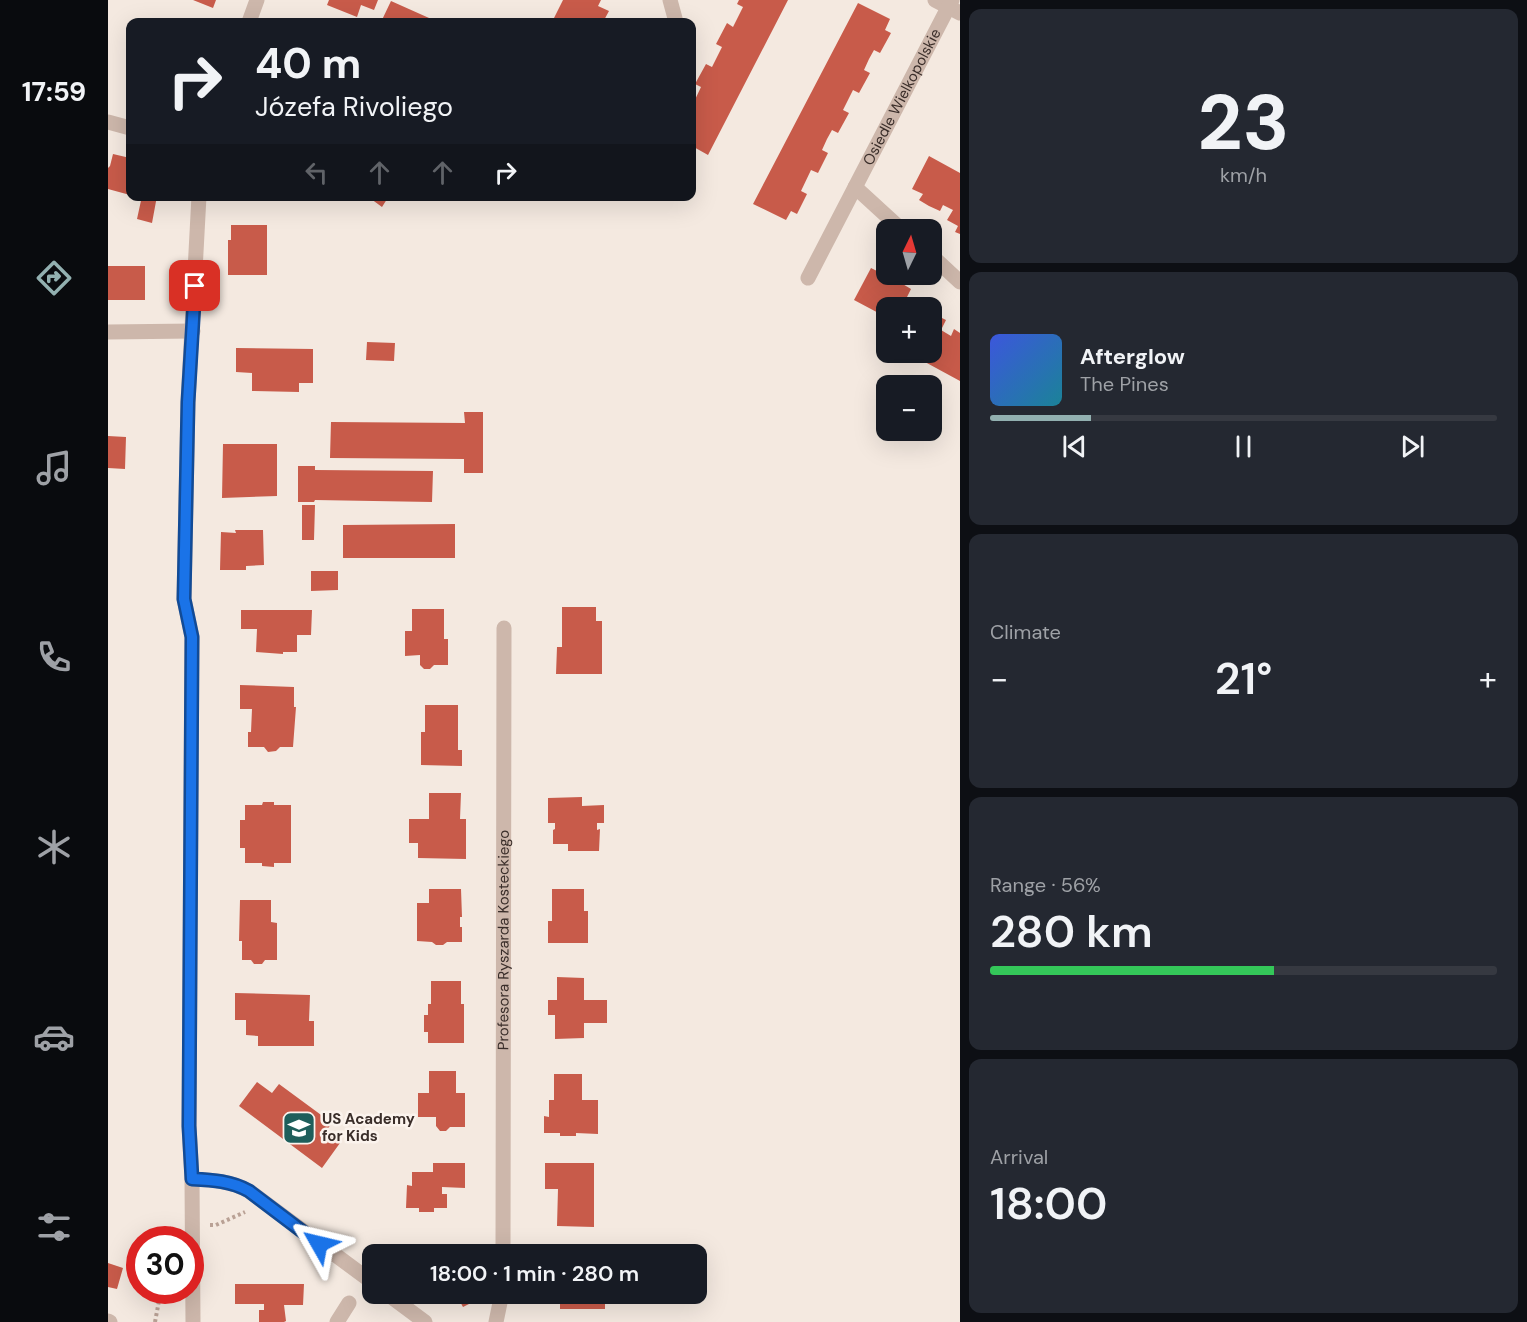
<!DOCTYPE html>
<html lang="en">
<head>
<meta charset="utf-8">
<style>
  :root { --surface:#171b24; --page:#242831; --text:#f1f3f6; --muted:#9ea1a6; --line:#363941; --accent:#92b0b0 }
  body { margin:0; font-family:"DM Sans",sans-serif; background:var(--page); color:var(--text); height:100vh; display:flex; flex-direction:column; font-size:22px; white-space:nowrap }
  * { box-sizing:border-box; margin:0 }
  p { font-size:20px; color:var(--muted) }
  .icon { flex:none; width:33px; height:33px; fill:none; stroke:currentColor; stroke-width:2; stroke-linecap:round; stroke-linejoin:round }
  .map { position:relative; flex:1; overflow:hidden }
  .side { display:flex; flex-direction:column; gap:9px; padding:9px; background:#0d0f14; width:567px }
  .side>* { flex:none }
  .top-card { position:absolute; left:18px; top:18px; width:570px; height:183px; border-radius:12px; box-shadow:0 6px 24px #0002; background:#171b24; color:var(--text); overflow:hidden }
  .needle { width:39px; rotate:5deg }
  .controls { position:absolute; left:768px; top:219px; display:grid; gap:12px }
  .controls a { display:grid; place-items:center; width:66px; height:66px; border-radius:12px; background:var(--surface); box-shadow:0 6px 24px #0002; font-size:30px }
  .speed { position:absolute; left:18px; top:1226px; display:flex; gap:12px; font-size:30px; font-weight:700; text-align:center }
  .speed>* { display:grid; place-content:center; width:78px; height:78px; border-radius:50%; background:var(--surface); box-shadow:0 6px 24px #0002; line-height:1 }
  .speed .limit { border:9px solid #d22; background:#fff; color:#111 }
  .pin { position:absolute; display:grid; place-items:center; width:51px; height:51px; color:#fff; margin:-26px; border-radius:12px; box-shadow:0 3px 9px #0006 }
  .me { position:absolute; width:66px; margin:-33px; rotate:307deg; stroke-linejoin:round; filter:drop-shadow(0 0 4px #0008) }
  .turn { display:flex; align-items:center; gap:21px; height:126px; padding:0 30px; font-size:27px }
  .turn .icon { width:78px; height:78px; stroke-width:2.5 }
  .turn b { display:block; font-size:42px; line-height:51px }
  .lanes { display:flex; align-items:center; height:57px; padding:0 30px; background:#0003; justify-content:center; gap:30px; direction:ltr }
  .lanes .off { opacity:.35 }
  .big { font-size:45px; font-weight:600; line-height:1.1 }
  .side .tile { flex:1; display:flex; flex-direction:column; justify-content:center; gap:9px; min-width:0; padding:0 21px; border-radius:12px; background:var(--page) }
  .side .dial { align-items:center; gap:0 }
  .dial b { font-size:78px; line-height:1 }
  .song { display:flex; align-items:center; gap:18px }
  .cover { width:72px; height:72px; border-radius:9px; background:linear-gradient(135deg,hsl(230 70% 55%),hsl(190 70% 35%)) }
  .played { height:6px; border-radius:3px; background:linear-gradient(90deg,var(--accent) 20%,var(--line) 20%) }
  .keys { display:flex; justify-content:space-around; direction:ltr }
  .heat { display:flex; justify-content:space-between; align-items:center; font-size:33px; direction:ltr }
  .charge { height:9px; border-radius:4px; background:linear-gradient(90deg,#34c759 56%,var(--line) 0) }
  .trip { position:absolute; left:254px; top:1244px; width:345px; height:60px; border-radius:12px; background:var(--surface); box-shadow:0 6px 24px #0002; font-weight:600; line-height:60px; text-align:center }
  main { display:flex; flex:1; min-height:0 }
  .tabs { display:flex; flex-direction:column; width:108px; justify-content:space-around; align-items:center; background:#090b0e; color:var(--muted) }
  .tabs .icon { width:42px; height:42px }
  .tabs .selected { color:var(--accent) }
  .tabs b { font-size:27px; color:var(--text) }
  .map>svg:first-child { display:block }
</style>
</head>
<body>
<main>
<nav class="tabs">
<b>17:59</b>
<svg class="icon selected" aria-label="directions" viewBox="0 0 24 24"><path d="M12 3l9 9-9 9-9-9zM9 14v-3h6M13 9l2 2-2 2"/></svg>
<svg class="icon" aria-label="music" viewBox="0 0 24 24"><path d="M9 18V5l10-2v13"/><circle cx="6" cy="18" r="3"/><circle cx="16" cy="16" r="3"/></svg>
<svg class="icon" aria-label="phone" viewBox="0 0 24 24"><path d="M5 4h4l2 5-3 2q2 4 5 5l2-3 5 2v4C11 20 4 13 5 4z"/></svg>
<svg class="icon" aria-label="climate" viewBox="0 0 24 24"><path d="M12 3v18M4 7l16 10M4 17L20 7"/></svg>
<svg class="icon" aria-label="car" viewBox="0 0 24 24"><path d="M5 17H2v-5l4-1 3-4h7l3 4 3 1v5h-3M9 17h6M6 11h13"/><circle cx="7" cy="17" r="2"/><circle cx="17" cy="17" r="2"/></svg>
<svg class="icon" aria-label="filters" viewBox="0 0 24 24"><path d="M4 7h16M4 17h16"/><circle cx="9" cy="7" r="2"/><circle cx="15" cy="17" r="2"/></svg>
</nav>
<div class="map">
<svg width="852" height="1322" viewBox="0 0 852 1322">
  <rect width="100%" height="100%" fill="#f4e9e0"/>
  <path fill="#c85b4a" d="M85,0H108L105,8Z
    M221,0H270L266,10L253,5L249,17L219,5Z
    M455,0H493L490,6L501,11L495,22H444Z
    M631,0H680L600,155L584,146V106L593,87L587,84L598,64L604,67L614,47L608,44L619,23L625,27L635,7L629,4Z
    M283,1L330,22H273Z
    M750,3L782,19L777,30L783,33L772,53L766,50L761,59L756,70L762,73L751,93L745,90L735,110L741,113L730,133L724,130L719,139L714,150L720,153L710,173L703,170L693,191L699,194L689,214L683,211L678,220L645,204Z
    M55,18L67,22H53Z
    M5,154L22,158V195L0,189V168L2,166Z
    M821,156L852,173V234L847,232L850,226L839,220L845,210L835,205L832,211L821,206L811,200L815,194L804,189Z
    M34,196H49L44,223L29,219Z
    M259,196H281L274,207Z
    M123,225H159V275H120V240H123Z
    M0,266H37V300H0Z
    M776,267L778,268V274H791L796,277L793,283L803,289L798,299L808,305L811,299L831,309L828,315L838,320L833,330L843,336L846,329L852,333V381L817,362L821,352H824V308H778V317L746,300L763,268L773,273Z
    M259,342L287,343L286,361L258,360Z
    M128,348L205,349V383H191V392L144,391V373L128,372Z
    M356,412H375V473H356V459L222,458L223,422L357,423Z
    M0,436L18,437L17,469L0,468Z
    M115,444H169V496L114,498Z
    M190,466H207V470L325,471L324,502L207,500L206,502H190Z
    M194,505H207L206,540H194Z
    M347,524V558H235V525Z
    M127,530H155L156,565L138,566V570H112L113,532L128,533Z
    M203,571H230V590L203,591Z
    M454,607H488V621H494V674H448L449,647H454Z
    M304,609H336V639H340V665H326L322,669H316L312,665V655L297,656V631H304Z
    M133,610H204L203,635H189V652H175V654L148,652L149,629H133Z
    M132,685L186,687V707H188L185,747H172L168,751L160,752L156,747H140V732H143L144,709H132Z
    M317,705H350V750H354V766L313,765V732H317Z
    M321,793H353L352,819H358V859L310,858V843H301V819H321Z
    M474,797V806L496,805V823H489V830L492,829L491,851H460V844H445V830L447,829V823H440V798Z
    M155,802H166V805H183V863H166V867L154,866V863H137V848H132V820H137V805H154Z
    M321,889H353L354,917H352V927H354V942H339L335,945H328L324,942L309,941V903H321Z
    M444,889H476V911H480V943H440V921H444Z
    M132,900H163V922L169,923V960H157L154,964H146L143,960H134V941H131Z
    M449,977L476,978V1000H499V1023H476V1038L447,1039V1015H440V1000H449Z
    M323,981H353V1004H356V1043H320V1032H316V1015H320V1004H323Z
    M127,993L202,995L201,1021H206V1046H150V1036L138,1035V1020H127Z
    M321,1071H348V1093H357V1127H342L338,1131H332L328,1126V1117H310V1093H321Z
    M446,1074H474V1100H490V1134L468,1133V1136H452V1133H436V1116L441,1117V1100H446Z
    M149,1082L164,1093L171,1084L224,1123L217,1132L232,1143L214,1168L131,1106Z
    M325,1163H357V1188L334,1187V1194H339V1208H326V1212H311V1208H298L299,1185L304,1186V1172H325Z
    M437,1163H486V1227L449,1226L450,1189H437Z
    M0,1263L15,1268L9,1289L0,1287Z
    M127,1284H196L195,1305H176L178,1321L176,1322H151V1310H156V1304H127Z
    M360,1293H375L377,1296L355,1307L350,1298Z
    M452,1293H497V1309H452Z"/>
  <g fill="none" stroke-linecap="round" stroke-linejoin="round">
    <path stroke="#b9a195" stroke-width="4" stroke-dasharray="3 3" stroke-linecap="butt" d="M102,1225H108L137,1212
      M54,1239L65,1226
      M47,1322L53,1290"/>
    <g stroke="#cdb7ab" stroke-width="15">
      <path d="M562,0L568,22"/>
      <path d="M827,0L852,13"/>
      <path d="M141,22L149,0"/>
      <path d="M0,122L22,128"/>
      <path d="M747,187L794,230"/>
      <path d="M824,256L852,282"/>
      <path id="s1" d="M700,278L844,0"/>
      <path d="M0,332L85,331"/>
      <path d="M84,1179C105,1180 123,1181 141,1191L264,1282"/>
      <path id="s2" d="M395,1254L396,628"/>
      <path d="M278,1293L317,1322"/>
      <path d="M0,1321L2,1322"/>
      <path d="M85,1322L84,1179L81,1126L84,637L76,599L80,402L91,196"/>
      <path d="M229,1322L241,1303"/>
      <path d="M388,1322L394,1293"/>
    </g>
  </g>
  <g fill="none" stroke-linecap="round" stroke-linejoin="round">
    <g stroke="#114b97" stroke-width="15">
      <path id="route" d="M87,286L80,402L76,599L84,637L81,1126L84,1179C105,1180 123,1181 141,1191L211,1244"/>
    </g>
    <use href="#route" stroke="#1a73e8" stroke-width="10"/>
  </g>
  <defs>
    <g id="school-square" transform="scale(1.725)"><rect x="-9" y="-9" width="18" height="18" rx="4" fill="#1e5e5b" stroke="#fbf3ed"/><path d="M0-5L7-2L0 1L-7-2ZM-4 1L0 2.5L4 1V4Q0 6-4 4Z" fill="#fff"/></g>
  </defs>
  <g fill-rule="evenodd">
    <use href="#school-square" x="191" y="1128"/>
  </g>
  <g text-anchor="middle" stroke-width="5" stroke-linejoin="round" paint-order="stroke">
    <g font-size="15" fill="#3a2e2a" stroke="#fbf3ed">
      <text dy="5" stroke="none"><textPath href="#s1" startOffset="204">Osiedle Wielkopolskie</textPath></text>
      <text dy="5" stroke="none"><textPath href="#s2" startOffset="314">Profesora Ryszarda Kosteckiego</textPath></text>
    </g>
    <g font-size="15" font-weight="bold" fill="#3a2e2a" stroke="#fbf3ed" text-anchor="start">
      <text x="214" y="1124">US Academy<tspan x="214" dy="17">for Kids</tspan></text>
    </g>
  </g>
</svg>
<div class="controls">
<a><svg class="needle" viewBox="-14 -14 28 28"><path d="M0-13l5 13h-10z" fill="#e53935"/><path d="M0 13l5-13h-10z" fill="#9ea1a6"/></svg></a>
<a>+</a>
<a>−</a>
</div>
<div class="speed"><div class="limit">30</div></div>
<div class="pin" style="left:87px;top:286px;background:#d93025"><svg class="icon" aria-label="arrive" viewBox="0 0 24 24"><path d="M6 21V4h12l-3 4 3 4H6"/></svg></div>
<svg class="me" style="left:211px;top:1244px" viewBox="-20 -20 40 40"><path d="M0-17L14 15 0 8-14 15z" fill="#1a73e8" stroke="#fff" stroke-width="4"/></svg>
<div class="trip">18:00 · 1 min · 280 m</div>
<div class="top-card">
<div class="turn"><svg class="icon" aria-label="right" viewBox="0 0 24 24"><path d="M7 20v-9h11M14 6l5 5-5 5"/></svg><div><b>40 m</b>Józefa Rivoliego</div></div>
<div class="lanes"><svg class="icon off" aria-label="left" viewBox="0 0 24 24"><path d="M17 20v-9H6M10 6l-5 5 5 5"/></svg><svg class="icon off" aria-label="ahead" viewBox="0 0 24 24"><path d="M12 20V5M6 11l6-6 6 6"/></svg><svg class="icon off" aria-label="ahead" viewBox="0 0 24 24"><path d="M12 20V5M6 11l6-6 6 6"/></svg><svg class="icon" aria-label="right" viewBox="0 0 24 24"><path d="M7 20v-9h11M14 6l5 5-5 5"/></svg></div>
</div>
</div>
<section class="side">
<div class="tile dial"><b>23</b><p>km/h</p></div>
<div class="tile">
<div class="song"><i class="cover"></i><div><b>Afterglow</b><p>The Pines</p></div></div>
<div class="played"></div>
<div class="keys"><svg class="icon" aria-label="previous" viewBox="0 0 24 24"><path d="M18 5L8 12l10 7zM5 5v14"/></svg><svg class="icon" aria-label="pause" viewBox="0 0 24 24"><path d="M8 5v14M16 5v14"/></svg><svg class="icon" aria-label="next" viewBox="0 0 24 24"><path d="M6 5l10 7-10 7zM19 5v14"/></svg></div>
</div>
<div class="tile"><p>Climate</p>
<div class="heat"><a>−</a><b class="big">21°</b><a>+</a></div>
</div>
<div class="tile"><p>Range · 56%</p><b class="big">280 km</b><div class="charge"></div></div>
<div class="tile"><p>Arrival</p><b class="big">18:00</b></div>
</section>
</main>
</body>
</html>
